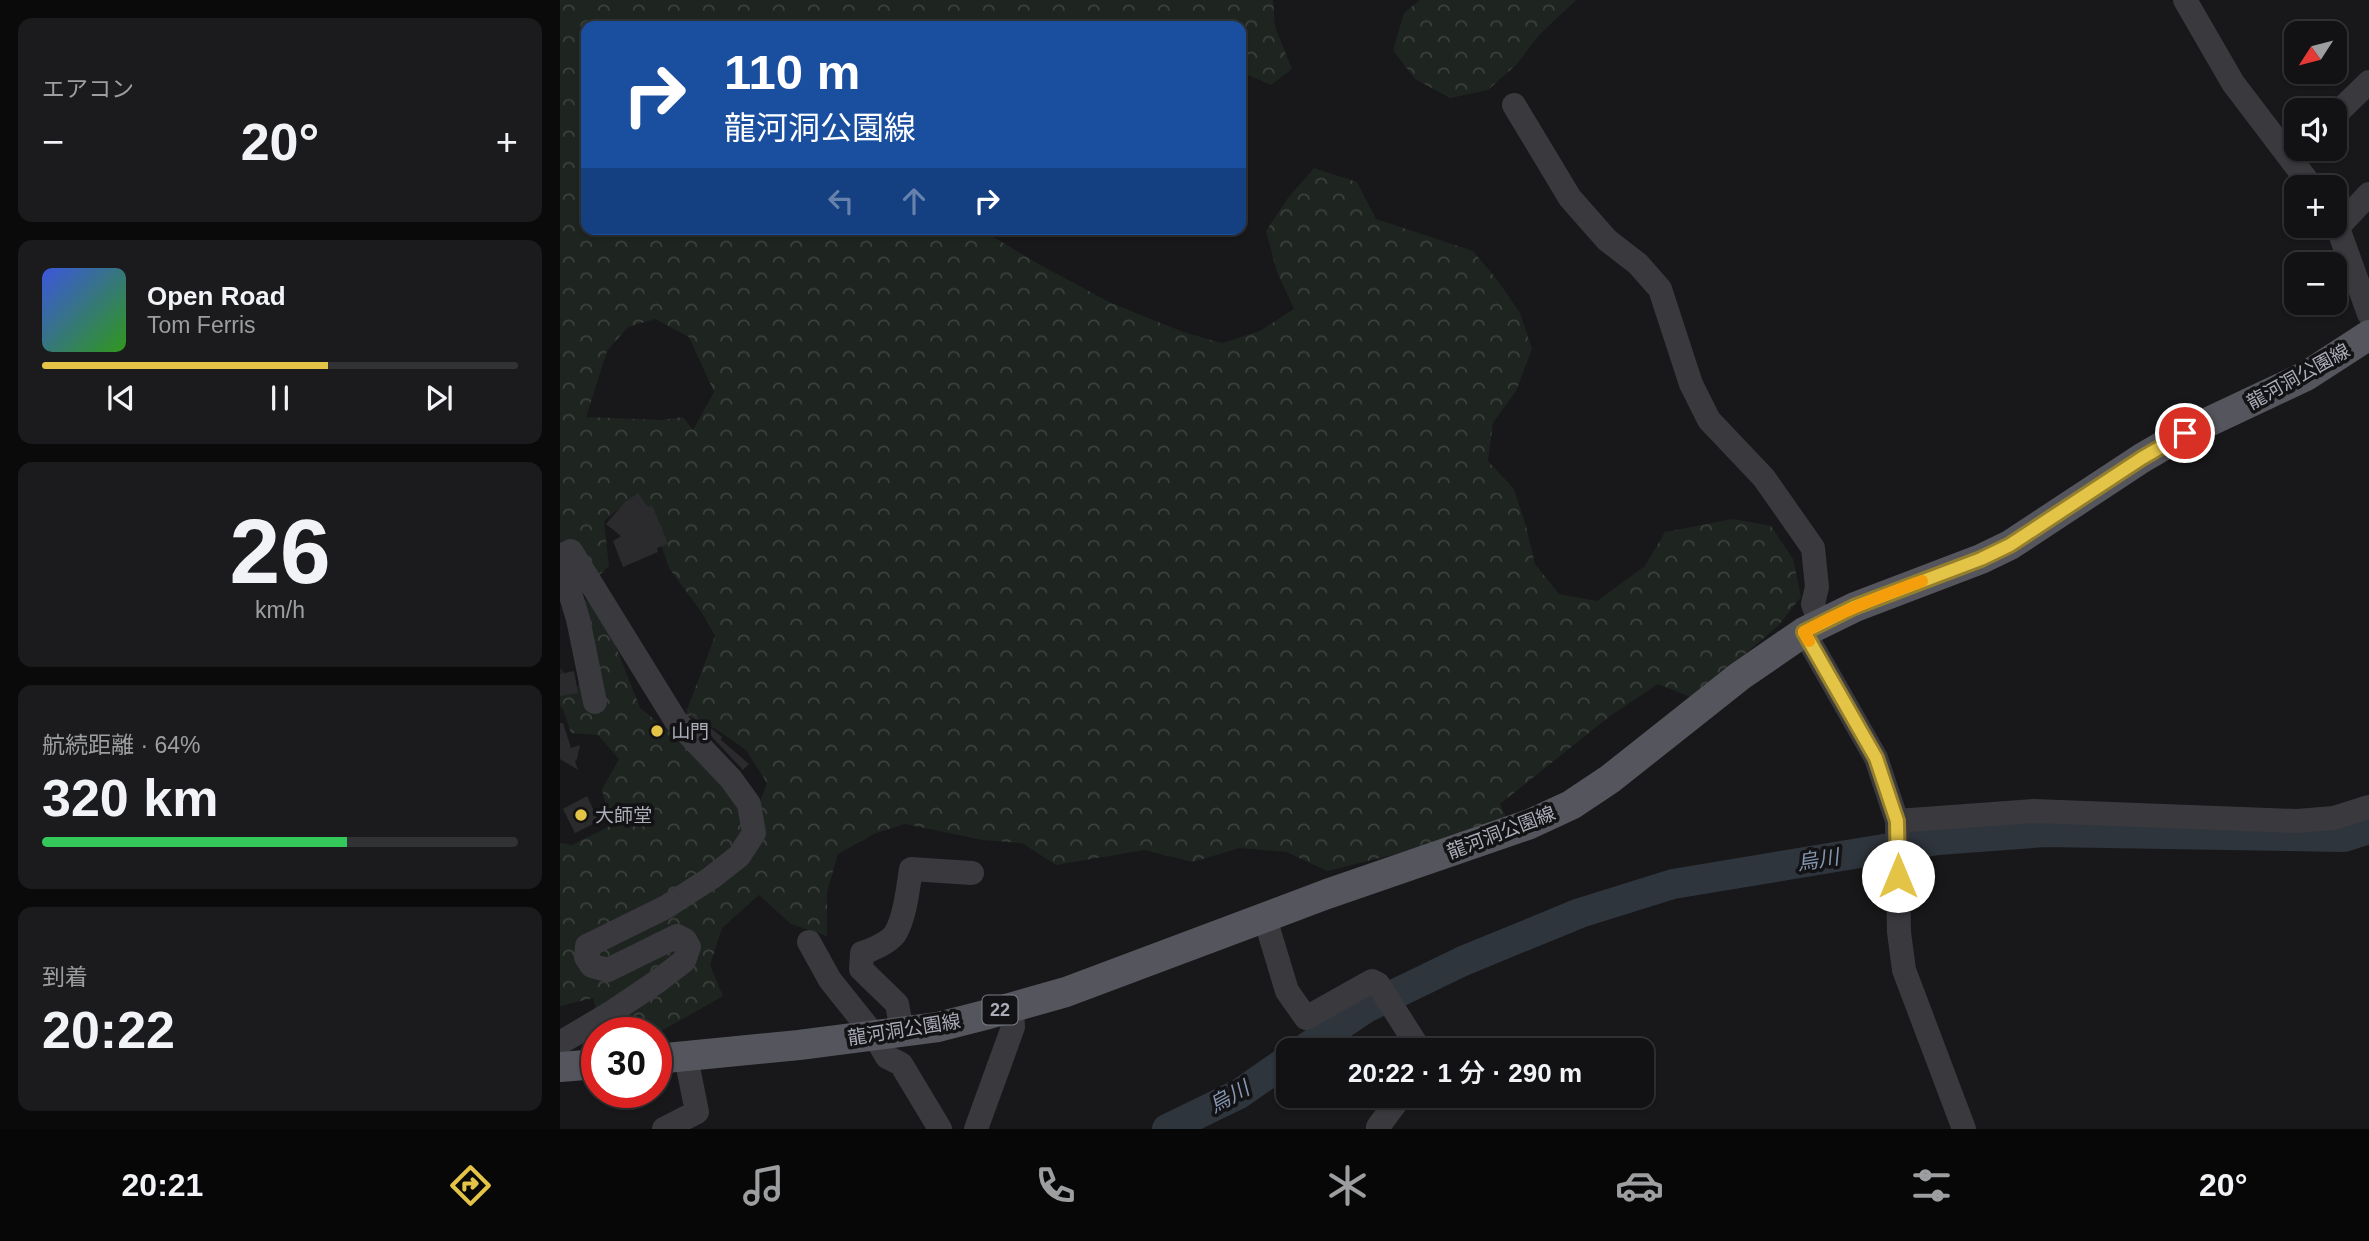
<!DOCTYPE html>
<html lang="ja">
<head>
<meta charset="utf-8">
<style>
  :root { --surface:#121214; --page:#1b1b1d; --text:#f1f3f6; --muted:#9c9ea0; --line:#313234; --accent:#e4c446 }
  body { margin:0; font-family:Helvetica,"Noto Sans JP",sans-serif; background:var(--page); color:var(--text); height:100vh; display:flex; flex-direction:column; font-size:26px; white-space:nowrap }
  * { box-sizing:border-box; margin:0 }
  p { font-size:23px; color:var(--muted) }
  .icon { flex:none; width:38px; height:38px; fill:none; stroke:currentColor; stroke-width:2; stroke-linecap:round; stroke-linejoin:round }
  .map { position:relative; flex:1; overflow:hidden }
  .panel { display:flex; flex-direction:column; gap:18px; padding:18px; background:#0a0a0b; width:560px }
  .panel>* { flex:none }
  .top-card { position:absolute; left:21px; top:21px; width:665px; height:214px; border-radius:14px; box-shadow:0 2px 5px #0004,0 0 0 2px var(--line); background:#1a4fa0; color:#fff; overflow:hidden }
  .needle { width:46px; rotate:234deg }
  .controls { position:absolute; left:1724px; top:21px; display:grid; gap:14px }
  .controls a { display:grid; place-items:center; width:63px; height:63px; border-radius:14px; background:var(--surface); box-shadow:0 2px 5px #0004,0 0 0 2px var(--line); font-size:35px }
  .speed { position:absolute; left:21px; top:1017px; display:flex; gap:14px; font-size:35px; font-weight:700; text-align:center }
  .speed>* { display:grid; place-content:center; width:91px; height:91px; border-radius:50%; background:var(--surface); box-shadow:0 2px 5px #0004,0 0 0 2px var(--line); line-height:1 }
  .speed .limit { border:10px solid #d22; background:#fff; color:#111 }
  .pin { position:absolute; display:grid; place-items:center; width:60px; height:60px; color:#fff; margin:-30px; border:4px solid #fff; border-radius:50%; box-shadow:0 2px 7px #0007 }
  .me { position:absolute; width:77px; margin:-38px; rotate:0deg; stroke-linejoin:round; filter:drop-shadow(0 0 5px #0008) }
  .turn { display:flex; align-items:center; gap:24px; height:147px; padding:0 28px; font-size:32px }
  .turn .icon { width:91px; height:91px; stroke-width:2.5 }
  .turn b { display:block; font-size:49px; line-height:60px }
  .lanes { display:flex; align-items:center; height:66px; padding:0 28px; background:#0003; justify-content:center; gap:35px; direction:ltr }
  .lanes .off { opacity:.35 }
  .big { font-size:52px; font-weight:600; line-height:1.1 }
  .panel .card { flex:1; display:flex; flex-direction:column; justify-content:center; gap:10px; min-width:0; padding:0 24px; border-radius:14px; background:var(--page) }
  .panel .dial { align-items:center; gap:0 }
  .dial b { font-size:91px; line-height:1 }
  .song { display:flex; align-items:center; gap:21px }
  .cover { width:84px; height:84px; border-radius:10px; background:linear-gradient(135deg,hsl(230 70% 55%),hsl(110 70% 35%)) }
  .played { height:7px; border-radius:4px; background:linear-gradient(90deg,var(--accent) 60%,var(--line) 60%) }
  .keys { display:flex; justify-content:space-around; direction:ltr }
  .heat { display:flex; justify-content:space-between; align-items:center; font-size:38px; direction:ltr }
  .charge { height:10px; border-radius:5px; background:linear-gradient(90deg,#34c759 64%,var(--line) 0) }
  .trip { position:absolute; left:716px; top:1038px; width:378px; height:70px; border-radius:14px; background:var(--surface); box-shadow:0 2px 5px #0004,0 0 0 2px var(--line); font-weight:600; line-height:70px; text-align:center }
  .menu { display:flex; height:112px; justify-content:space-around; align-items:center; background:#070708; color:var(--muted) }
  .menu .icon { width:49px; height:49px }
  .menu .on { color:var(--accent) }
  .menu b { font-size:32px; color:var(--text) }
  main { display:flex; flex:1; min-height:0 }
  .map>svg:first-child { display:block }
</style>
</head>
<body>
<main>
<section class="panel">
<div class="card"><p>エアコン</p>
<div class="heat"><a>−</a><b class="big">20°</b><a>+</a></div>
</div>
<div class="card">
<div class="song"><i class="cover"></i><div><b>Open Road</b><p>Tom Ferris</p></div></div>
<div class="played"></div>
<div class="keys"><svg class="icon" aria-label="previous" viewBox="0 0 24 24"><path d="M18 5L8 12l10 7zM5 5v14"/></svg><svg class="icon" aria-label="pause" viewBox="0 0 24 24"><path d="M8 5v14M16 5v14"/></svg><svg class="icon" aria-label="next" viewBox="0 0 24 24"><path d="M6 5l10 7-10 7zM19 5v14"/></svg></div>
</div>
<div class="card dial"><b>26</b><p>km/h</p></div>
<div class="card"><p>航続距離 · 64%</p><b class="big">320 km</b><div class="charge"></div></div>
<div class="card"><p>到着</p><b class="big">20:22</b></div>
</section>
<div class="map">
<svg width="1809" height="1129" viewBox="0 0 1809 1129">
  <defs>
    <pattern id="forest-crowns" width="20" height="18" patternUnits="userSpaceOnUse" patternTransform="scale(1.75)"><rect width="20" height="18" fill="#1e2420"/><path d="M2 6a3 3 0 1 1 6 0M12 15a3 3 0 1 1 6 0" fill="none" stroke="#3c413e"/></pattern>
  </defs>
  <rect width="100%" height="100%" fill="#18181a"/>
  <path fill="url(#forest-crowns)" fill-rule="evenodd" d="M0,0H713L715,27L732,69L711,85L681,72V26H26V229H420L482,266L551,303L623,332L662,343L700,331L734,309L717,272L706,231L728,198L754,168L797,182L816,219L913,251L938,281L960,313L972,349L956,391L933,423L928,461L954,489L966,526L975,564L999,594L1037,601L1085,566L1105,532L1173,519L1211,526L1233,559L1241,597L1218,626L1133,698L1098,684L1050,716L940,804L949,823L906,840L840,853L767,871L727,852L679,848L633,862L584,850L496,865L462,843L423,840L345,824L316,833L278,854L267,892V936L231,924L199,895L162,928L150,965L163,996L96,1034V1032H37V1059L14,1064L39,1020L33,998L0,1006V843L12,845L50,826L42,789L59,759L38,735L11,733L3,709L0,706V668L17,687L36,662L26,616L25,599L46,621L80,708L199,804L207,783L186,750L156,729L125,715L155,636L142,613L109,568L92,518L72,498L44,521L49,566L33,581L0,572ZM95,319L129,337L154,392L133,430L123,417L101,420L26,417L47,351L68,327Z
    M860,0H1016L980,34L957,64L928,90L890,98L855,79L833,50L844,13Z"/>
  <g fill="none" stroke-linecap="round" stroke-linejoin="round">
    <path stroke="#2f353d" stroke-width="30" d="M743,1050L806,1008L903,961L1020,913L1113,884L1378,840L1486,832L1784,837L1809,829
      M607,1129L679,1094L728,1060"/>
  </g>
  <path fill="#2b2b2d" d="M78,493L88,507L92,505L108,544L97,548L98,552L63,567L53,541L61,536L46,524L65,502Z
    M14,671L18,693L0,696V674Z
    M125,708L162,737L161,740L189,764L183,770Z
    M0,723H3L11,748L20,745L17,759L15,761L18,770L0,759Z
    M27,796L39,821L15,833L3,809Z"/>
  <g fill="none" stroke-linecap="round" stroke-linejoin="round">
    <path stroke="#39393e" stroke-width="24" d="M1625,0L1673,83L1752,187
      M954,105L1010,198L1047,240L1078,264L1100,289L1131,384L1149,420L1204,478L1253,548L1257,587L1253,604L1260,623
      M1774,116L1809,82
      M1774,217L1809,314
      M1778,227L1809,194
      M1244,632L1316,758L1337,821L1339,932L1344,970L1404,1129
      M1337,821L1474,811L1737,821L1774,818L1809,807
      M705,918L727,991L746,1018L812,981L818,984L860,1050
      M249,942L270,980L314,1035L327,1057L341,1064L380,1129
      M342,1031L337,1004L301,969L302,953C312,950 328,943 335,934C345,918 348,888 351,869L412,873
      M0,1043L52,1012L98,981L124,961L129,947L125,940L117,936L48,970L32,966L26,957L27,946L106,907L151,878L179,856L194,833L189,804L171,779L116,721L11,551L5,554L0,560L18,619L35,702
      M104,1129L137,1112L126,1057
      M416,1129L453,1027L452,1007
      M819,1129L818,1127L841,1096"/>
    <path stroke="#55565d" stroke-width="30" d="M96,1059L239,1045L378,1027L425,1015L506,992L767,894L970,824L1011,805L1050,779L1180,676L1244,632L1295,607L1421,559L1450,545L1582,458L1625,433L1746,376L1809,335
      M0,1067L37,1064"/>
  </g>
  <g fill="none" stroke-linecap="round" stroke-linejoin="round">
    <g stroke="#947f2e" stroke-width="18">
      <path id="route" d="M1338,876L1337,821L1316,758L1244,632L1294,607L1421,559L1450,545L1582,458L1625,433"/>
    </g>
    <use href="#route" stroke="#e4c446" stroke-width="12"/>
    <path stroke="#f59e0b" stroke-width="12" d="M1249,641L1244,632C1281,611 1322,596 1362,581"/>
  </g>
  <g fill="#e4c446" stroke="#131315" stroke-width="2.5">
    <circle cx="97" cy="731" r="7"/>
    <circle cx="21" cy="815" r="7"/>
  </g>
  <g text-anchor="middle" stroke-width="7" stroke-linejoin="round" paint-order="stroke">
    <rect fill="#131315" stroke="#7d7f87" stroke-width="2" x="422.5" y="995.5" width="35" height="29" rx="5"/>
    <g font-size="18" font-weight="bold" fill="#abadb8">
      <text x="440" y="1016">22</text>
    </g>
    <g font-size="19" fill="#abadb8" stroke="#131315">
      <text transform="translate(1738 376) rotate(-29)" y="7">龍河洞公園線</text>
      <text transform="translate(941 832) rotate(-21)" y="7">龍河洞公園線</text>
      <text transform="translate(344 1029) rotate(-9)" y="7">龍河洞公園線</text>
    </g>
    <g font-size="19" fill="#abadb8" stroke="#131315" text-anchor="start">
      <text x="111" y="738">山門</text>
      <text x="35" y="822">大師堂</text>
    </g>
    <g font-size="21" font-style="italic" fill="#8596b0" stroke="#131315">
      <text transform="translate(1258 860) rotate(-9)" y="7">烏川</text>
      <text transform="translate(669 1097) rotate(-29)" y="7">烏川</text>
    </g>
  </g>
</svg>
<div class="controls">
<a><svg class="needle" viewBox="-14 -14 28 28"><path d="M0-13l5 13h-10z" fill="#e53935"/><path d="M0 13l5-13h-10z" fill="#9c9ea0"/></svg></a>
<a><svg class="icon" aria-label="sound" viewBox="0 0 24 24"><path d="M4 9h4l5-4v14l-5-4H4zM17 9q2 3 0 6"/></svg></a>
<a>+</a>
<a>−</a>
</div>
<div class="speed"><div class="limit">30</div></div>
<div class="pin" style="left:1625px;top:433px;background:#d93025"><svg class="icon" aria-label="arrive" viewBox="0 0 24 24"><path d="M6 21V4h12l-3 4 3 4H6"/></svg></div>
<svg class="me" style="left:1338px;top:876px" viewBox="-20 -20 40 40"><circle r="19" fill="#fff"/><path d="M0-13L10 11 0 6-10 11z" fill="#e4c446"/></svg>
<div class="trip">20:22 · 1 分 · 290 m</div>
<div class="top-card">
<div class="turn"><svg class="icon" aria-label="right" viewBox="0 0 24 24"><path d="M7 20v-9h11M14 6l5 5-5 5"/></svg><div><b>110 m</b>龍河洞公園線</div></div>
<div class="lanes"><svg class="icon off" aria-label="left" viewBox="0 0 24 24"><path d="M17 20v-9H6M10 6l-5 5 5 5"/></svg><svg class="icon off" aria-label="ahead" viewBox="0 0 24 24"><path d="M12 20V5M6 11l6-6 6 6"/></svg><svg class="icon" aria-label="right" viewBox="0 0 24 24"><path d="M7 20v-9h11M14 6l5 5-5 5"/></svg></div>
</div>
</div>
</main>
<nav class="menu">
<b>20:21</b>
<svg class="icon on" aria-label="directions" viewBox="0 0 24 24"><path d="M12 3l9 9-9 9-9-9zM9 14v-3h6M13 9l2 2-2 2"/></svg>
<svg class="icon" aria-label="music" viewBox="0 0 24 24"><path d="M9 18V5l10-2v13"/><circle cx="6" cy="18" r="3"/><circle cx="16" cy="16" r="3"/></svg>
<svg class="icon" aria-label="phone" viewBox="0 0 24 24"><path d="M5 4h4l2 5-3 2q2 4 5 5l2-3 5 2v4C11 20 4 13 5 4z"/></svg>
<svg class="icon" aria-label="climate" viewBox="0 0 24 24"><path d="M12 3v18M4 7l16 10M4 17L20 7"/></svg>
<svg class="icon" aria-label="car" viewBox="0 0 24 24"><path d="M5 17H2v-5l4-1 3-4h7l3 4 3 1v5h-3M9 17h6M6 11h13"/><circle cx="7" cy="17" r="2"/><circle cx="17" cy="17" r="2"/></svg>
<svg class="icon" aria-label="filters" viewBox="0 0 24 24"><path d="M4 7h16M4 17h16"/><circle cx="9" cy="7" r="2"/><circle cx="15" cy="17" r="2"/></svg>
<b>20°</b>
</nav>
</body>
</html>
